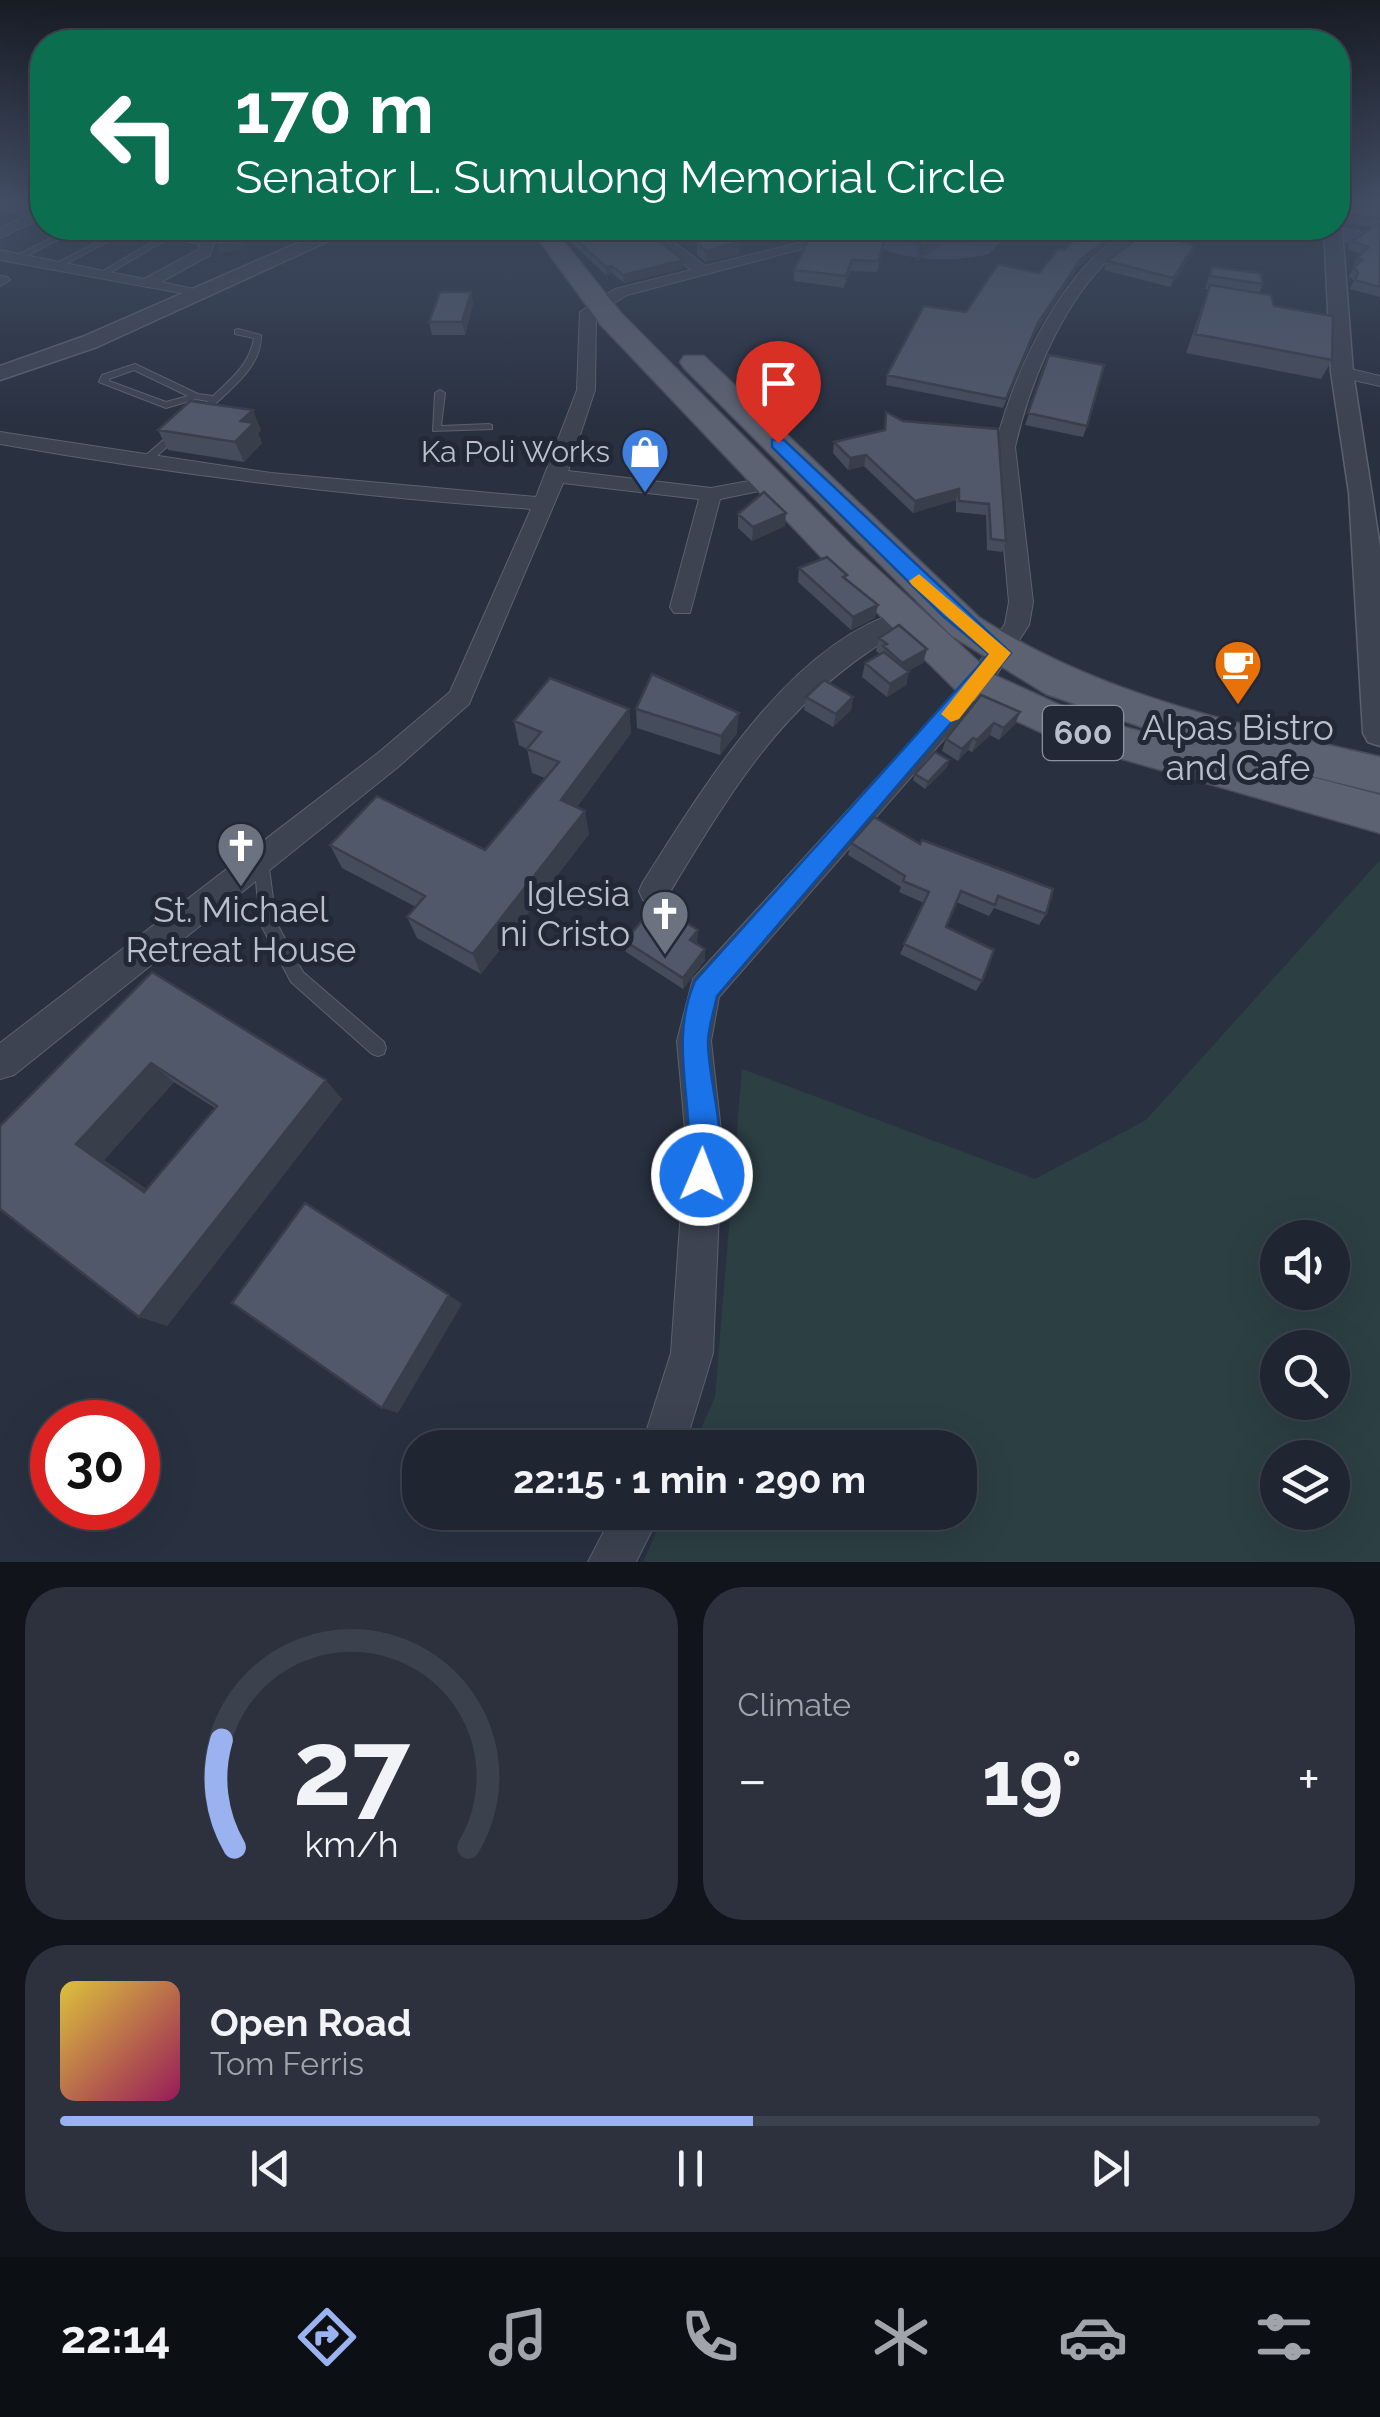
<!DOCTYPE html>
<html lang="en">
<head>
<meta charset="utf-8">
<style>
  :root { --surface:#1f2531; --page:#2c313d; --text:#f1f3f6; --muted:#a1a5ab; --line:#3c424d; --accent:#9ab3f0 }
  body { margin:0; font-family:Raleway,sans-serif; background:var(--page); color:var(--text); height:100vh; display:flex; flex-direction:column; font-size:38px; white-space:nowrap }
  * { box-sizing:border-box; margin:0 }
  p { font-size:32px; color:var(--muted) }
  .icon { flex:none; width:55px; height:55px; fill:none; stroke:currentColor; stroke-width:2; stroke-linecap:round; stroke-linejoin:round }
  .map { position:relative; height:1562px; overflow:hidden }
  .sheet { display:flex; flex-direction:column; gap:25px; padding:25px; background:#11141b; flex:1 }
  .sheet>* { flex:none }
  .guide { position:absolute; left:30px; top:30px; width:1320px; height:210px; border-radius:40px; box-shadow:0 10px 40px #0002,0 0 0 2px var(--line); background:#0b6e4f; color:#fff; overflow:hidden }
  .controls { position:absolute; left:1260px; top:1220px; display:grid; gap:20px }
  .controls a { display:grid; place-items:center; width:90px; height:90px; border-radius:50%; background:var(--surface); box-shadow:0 10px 40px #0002,0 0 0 2px var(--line); font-size:50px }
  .speed { position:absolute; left:30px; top:1400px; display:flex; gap:20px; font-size:50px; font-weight:700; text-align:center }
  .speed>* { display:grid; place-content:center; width:130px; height:130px; border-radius:50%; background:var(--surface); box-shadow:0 10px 40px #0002,0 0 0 2px var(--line); line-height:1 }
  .speed .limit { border:15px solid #d22; background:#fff; color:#111 }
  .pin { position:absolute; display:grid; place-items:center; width:85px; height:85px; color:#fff; margin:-102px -42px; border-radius:50% 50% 50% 0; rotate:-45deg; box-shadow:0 0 10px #0007 }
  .pin .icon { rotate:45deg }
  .me { position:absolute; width:110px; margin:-55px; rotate:1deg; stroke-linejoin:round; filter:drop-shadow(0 0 8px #0008) }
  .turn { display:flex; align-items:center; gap:35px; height:210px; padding:0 40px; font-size:45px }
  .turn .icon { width:130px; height:130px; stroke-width:2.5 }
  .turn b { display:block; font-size:70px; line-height:85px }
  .big { font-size:75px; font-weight:700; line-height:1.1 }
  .sheet .widget { flex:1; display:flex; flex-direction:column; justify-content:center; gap:15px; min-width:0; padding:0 35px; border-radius:40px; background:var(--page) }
  .sheet .dial { align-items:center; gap:0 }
  .dial svg { height:260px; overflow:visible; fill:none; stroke:var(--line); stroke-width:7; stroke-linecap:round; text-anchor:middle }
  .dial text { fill:var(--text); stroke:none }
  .song { display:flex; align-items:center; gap:30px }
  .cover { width:120px; height:120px; border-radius:15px; background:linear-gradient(135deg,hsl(50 70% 55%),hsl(330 70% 35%)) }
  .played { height:10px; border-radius:5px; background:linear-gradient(90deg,var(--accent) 55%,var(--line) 55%) }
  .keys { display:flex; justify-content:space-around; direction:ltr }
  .heat { display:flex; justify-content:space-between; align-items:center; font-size:55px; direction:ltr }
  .sheet .tiles { flex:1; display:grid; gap:25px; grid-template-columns:1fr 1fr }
  .widget:last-child { grid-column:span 2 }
  .trip { position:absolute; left:402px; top:1430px; width:575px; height:100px; border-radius:40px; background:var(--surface); box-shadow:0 10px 40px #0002,0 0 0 2px var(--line); font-weight:700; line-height:100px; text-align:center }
  .tab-bar { display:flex; height:160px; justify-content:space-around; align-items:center; background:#0c0f14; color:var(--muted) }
  .tab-bar .icon { width:70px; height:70px }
  .tab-bar .current { color:var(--accent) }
  .tab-bar b { font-size:45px; color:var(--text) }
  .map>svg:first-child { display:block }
</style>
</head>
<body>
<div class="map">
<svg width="1380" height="1562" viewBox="0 0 1380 1562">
  <rect width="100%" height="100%" fill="#293141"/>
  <path fill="#2c3f43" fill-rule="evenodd" d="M1380,860V1562H643L665,1513L960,1512V1448L693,1447L715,1397L742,1069L1035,1179L1146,1120ZM1278,1238H1332V1292H1278ZM1278,1348H1332V1402H1278ZM1278,1458H1332V1512H1278Z"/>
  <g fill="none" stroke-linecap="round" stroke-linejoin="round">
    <path fill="#414d69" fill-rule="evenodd" d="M1338,225L1380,235V251L1309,233L1306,228Z
      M852,228C874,227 886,234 907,239C928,243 951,243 973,242L979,228H1003L1005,237L989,254C950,264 879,262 852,228Z"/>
    <g stroke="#5b616e" stroke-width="2">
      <path id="service" d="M71,228H80L19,260L12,258Z
        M124,228H133L58,268L51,266Z
        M167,233L174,235L103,277L96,275Z
        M238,329L261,335C262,365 233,387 213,406H207L205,404L208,401L196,399L166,408L99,382L102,375L135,364L198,394L213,396C231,379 250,364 254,338L235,334V330ZM134,370L188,396L166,402L109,381V379Z
        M440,390L445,393L441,426L489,424L492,425V429L433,431L435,393Z
        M176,429L184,431L146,466H138V462Z
        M261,854L266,856L268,860L276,922L303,972L384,1042L386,1048L384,1054L378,1056L372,1054L291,982L260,923L254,860L256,856Z"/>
    </g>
    <g stroke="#5b616e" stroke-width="2">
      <path id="minor" d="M0,202L42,209V218L0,238V228L27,215L0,210Z
        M120,228L199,235L197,228H211L215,241L210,255L161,282L203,291V297L0,260V250L144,279L198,250L200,244Z
        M641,228H656L705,266L859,228H881L627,295L596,314L595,390L568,471L711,488L771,477L781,483L778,487L720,499L690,613H674L670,607L699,499L563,483L469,704L398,767L14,1075L0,1079V1043L378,753L450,692L531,509C353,496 176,475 0,444V432L271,473L536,497L577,390L580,312L615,289L691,270Z
        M1136,228H1151C1137,243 1116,251 1102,266C1058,313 1029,386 1015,447L1033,602L1029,625L986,691L719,997L711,1041L722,1140L713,1353L684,1448H641L671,1353L686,1140L677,1041L693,979L968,679L1005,624L1009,602L995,447C1011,383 1045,308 1091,260C1104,246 1121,238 1136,228Z
        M0,276L8,277L10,280L0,286Z
        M1342,367L1380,376V386L1336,376V368Z
        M905,610L913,612L917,618L913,624C786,695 738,780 665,900L654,904L643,900L639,891L643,882C704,787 789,642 905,610Z
        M614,1512H661L636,1562H588Z"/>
    </g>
    <g stroke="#5b616e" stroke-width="3">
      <path id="tertiary" d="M1338,224L1342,228L1353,372L1380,547V746L1368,742L1363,733L1349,493L1331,372L1324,228H1338Z
        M332,228H357L97,347L0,380V366L82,337Z"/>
    </g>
    <g stroke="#474c5a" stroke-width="3">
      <path id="primary" d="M530,228H553L621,313L851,545L992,674L1086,717L1197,746L1046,694L952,636L684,368L680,362L684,356H704L980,618C1103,697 1239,724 1380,757V793L1243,759L1380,795V833L1060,741L962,696L825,561L601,325Z"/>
    </g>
    <use href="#service" fill="#3d4351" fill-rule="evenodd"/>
    <use href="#minor" fill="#3d4351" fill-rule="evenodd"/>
    <use href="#tertiary" fill="#3d4351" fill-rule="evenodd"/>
    <use href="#primary" fill="#5c6271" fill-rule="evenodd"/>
  </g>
  <path fill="#454c5b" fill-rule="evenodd" d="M16,202H42V205Z
    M1338,202H1380V297L1350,289L1354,281L1349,276L1354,267H1352L1361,254L1347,249L1352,241L1373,227L1338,222Z
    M159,228H195L190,230Z
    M555,228H644L683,268L624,283L613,274L606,275Z
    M662,228H704V230L682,243Z
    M787,228H846L796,240L787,233Z
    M855,228H965L916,262L918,250L922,244L913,245L886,237L877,272L850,271L844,288L794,281V270Z
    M1177,240L1192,254L1170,287L1104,270L1107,261Z
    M697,243L739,254L706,262L697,255Z
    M1064,250L1077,268L1036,332L1003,408L886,385L887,375L966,312L1039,273Z
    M1212,267L1263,284L1259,293L1332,360L1321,379L1186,353L1208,289H1205Z
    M471,292L473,304L465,335H432L429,322Z
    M1049,355L1087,426L1083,437L1025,425Z
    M886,412L903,421L998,429L1006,541L1002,552L987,550L986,515L956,512V500L913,513L864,466L848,470L833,453L834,442L884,430Z
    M158,430H261L258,433L262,443L244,462L168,450Z
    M738,514L785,526L752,541L738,528Z
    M799,568L847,575L846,580L875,618L851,630L798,582Z
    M879,638L927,649L923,663L908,671L906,685L887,697L862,677L865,663L880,654L876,651Z
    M806,697H853L851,710L833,727L804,710Z
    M629,709L631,733L577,807L589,834L481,974L417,938L407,917L416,907L342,868L330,845L485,850L545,778L532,773L527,749L519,745L514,721Z
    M636,709L737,733L720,755L637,728Z
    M1020,712L1015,724L999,740L990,735L972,752L968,750L958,761L942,751L946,739Z
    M949,760L947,767L925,789L913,780L915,774Z
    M851,843L920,844L1046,914L1039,925L994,908L989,916L956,902L946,927L982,981L976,991L900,954L924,903L899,892L901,887L848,855Z
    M698,930L697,941L696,944L705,960L683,989L626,952L625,941Z
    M152,972L342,1099L167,1326L0,1209ZM174,1082L215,1108L146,1189L104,1160Z"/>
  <path fill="#383e4a" d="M240,228H242L245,249L220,253L217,245Z
    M695,228H704V230L682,243V235Z
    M802,228H846L796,240L797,229Z
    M952,228H965L916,262L918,250Z
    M1122,228H1130L1077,268L1036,332L1003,408L1038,323L1080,260Z
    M929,233L927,244L913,245L915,234Z
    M739,242V254L706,262V251Z
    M1195,245L1192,254L1170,287L1173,278Z
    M683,260V268L624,283L623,275Z
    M852,260L850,271L844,288L846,276Z
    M612,266L613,274L606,275V267Z
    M471,292L473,304L465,335L462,322Z
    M253,410L261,430L258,433L262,443L244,462L235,442L241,421Z
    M866,455L864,466L848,470L850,458Z
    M959,489L956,500L913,513L915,501Z
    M786,513L785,526L752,541L753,527Z
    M878,605L875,618L851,630L853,617Z
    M927,649L923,663L899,676L902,663Z
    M909,672L906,685L887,697L890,684Z
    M853,697L851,710L833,727L836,714Z
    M629,709L631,733L565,823L561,800Z
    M1020,712L1015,724L999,740L1004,728Z
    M739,713L737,733L720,755L721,736Z
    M994,723L990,735L972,752L977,740Z
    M973,738L968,750L958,761L962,749Z
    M949,760L947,767L925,789L928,782Z
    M585,811L589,834L481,974L473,954Z
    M698,930L697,941L690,951V940Z
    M705,949V960L683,989V978Z
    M151,1063L174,1082L104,1160L169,1206L144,1192L76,1144Z
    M326,1080L342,1099L167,1326L139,1317Z
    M449,1295L462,1304L398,1413L382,1408Z"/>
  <path fill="#50586a" stroke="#383e4a" stroke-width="2.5" fill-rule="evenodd" d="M1338,202H1380V219L1339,213Z
    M1380,223V287L1355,280L1358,273L1354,267L1362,260L1357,258L1368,247L1352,241Z
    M214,228H240L242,242L217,245Z
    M563,228H644L683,260L623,275L612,266L606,267Z
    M672,228H695L682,235Z
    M855,228H887L879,261L852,260L846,276L794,270L808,240Z
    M892,228H952L918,250L929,233L915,234Z
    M1086,228H1122L1080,260L1038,323L1006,399L887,375L924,306L966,312L998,264L1039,273L1058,249L1064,250Z
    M1151,228H1183L1174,240L1195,245L1173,278L1107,261Z
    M722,229L739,242L706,251L697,243Z
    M1212,267L1260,273L1263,284L1210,276Z
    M1210,285L1271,295L1274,306L1333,316L1332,360L1195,334Z
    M440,292H471L462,322H429Z
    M1049,355L1104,365L1087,426L1028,413Z
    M190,401L253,410L241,421L254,423L235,442L158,430Z
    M886,412L903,421L998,429L1006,541L991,539L989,504L959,501V489L915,501L866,455L850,458L834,442L885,430Z
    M764,492L786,513L753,527L738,514Z
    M827,557L847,575L843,577L878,605L853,617L799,568Z
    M899,625L927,649L902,663L883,646L887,644L879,638Z
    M884,652L909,672L890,684L865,663Z
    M652,674L739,713L721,736L636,709Z
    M550,678L629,709L561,800L585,811L473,954L407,917L425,896L330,845L377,796L485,850L559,762L527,749L541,732L514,721Z
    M824,680L853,697L836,714L806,697Z
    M981,695L1020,712L1004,728L994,723L977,740L973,738L962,749L946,739Z
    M935,752L949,760L928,782L915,774Z
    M874,817L920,844L922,840L1053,889L1046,914L998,896L995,905L961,891L946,927L994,950L982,981L904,944L929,892L903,881L905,876L851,843Z
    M656,904L698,930L690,940L705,949L683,978L625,941Z
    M152,972L326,1080L139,1317L0,1209V1126ZM151,1063L217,1106L144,1192L76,1144Z
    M305,1203L449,1295L382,1408L232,1303Z"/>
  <linearGradient id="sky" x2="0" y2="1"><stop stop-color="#171b24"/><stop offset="0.48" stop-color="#434e65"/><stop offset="1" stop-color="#434e65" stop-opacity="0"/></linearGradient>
  <rect width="1380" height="420" fill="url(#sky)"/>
  <path fill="#1a73e8" stroke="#114b97" stroke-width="2.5" d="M772,440H784L1011,653L717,996C714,1011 708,1028 708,1043C709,1089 731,1142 713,1186L702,1190L691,1186C685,1170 689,1156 689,1139C688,1085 672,1033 695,981L989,654L943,616L772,447Z"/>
  <path fill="#f59e0b" d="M919,574L1011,653L959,719L951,722L941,714L989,654L912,585L909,581Z"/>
  <defs>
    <g id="shop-pin" transform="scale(2.5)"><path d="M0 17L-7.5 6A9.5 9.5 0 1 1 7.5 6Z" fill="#3f7fe0" stroke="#222836"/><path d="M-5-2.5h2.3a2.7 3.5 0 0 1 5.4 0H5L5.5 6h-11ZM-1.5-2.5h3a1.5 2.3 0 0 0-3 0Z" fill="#fff"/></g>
    <g id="cafe-pin" transform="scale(2.5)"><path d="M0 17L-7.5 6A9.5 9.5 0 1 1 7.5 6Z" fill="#e8710a" stroke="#222836"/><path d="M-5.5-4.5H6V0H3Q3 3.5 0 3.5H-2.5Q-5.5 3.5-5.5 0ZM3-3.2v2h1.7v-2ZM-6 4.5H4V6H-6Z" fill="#fff"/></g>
    <g id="church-pin" transform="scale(2.5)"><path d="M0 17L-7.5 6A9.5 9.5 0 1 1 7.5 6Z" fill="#6b7280" stroke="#222836"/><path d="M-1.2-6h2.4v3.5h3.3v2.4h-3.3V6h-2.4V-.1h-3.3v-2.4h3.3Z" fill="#fff"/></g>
  </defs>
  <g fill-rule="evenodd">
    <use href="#shop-pin" x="645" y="452"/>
    <use href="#cafe-pin" x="1238" y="664"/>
    <use href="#church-pin" x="241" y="846"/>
    <use href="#church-pin" x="665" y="914"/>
  </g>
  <g text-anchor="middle" stroke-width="10" stroke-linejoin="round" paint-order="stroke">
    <g font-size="30" fill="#babfcb" stroke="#222836" text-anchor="end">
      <text x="610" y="462">Ka Poli Works</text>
    </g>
    <rect fill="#222836" stroke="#8c929e" stroke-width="2.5" x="1043" y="706" width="80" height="54" rx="8"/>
    <g font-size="32" font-weight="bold" fill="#babfcb">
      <text x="1083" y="744">600</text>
    </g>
    <g font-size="35" fill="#babfcb" stroke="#222836">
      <text x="1238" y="740">Alpas Bistro<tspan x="1238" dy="40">and Cafe</tspan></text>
      <text x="630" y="906" text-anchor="end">Iglesia<tspan x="630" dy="40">ni Cristo</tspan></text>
      <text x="241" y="922">St. Michael<tspan x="241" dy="40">Retreat House</tspan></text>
    </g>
  </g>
</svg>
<div class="controls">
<a><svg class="icon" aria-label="sound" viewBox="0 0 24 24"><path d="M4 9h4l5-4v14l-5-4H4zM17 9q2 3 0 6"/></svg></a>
<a><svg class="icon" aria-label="search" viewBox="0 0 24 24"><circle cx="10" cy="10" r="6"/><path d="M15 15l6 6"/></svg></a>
<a><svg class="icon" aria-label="layers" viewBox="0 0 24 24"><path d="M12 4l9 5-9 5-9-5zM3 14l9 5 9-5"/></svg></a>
</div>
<div class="speed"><div class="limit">30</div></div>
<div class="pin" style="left:778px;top:443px;background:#d93025"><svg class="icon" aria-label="arrive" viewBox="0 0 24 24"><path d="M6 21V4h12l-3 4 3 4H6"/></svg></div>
<svg class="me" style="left:702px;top:1175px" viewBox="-20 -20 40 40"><circle r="17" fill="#1a73e8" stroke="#fff" stroke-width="3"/><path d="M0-11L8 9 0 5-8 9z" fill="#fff"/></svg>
<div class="trip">22:15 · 1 min · 290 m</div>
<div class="guide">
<div class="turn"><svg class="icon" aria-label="left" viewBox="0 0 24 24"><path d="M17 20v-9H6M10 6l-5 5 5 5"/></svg><div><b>170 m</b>Senator L. Sumulong Memorial Circle</div></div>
</div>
</div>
<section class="sheet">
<div class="tiles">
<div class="widget dial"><svg viewBox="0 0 100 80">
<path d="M14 69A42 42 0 1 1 86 69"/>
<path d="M14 69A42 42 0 0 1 10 36" stroke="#9ab3f0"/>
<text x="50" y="56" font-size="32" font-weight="700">27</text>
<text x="50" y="72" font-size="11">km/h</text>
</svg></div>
<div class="widget"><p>Climate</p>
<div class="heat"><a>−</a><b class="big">19°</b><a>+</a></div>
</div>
<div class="widget">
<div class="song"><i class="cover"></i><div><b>Open Road</b><p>Tom Ferris</p></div></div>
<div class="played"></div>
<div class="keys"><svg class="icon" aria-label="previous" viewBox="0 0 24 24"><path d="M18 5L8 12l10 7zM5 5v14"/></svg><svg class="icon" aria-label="pause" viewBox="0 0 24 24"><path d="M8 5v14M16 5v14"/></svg><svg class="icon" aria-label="next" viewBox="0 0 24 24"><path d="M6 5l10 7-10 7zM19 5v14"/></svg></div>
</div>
</div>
</section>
<nav class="tab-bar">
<b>22:14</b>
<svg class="icon current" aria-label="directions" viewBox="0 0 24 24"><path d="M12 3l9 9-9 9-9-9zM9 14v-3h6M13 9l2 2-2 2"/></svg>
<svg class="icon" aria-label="music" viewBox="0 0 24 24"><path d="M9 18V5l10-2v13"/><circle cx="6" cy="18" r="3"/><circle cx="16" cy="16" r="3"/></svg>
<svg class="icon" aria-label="phone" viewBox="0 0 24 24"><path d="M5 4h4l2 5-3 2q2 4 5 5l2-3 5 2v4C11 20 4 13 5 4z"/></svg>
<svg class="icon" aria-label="climate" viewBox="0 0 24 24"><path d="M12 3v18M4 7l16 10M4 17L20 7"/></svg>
<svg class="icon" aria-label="car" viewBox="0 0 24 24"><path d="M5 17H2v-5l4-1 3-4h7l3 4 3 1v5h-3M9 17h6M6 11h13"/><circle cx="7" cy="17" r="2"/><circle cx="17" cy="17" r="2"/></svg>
<svg class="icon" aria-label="filters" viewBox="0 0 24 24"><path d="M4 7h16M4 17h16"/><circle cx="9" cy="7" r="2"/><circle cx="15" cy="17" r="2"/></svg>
</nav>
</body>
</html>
